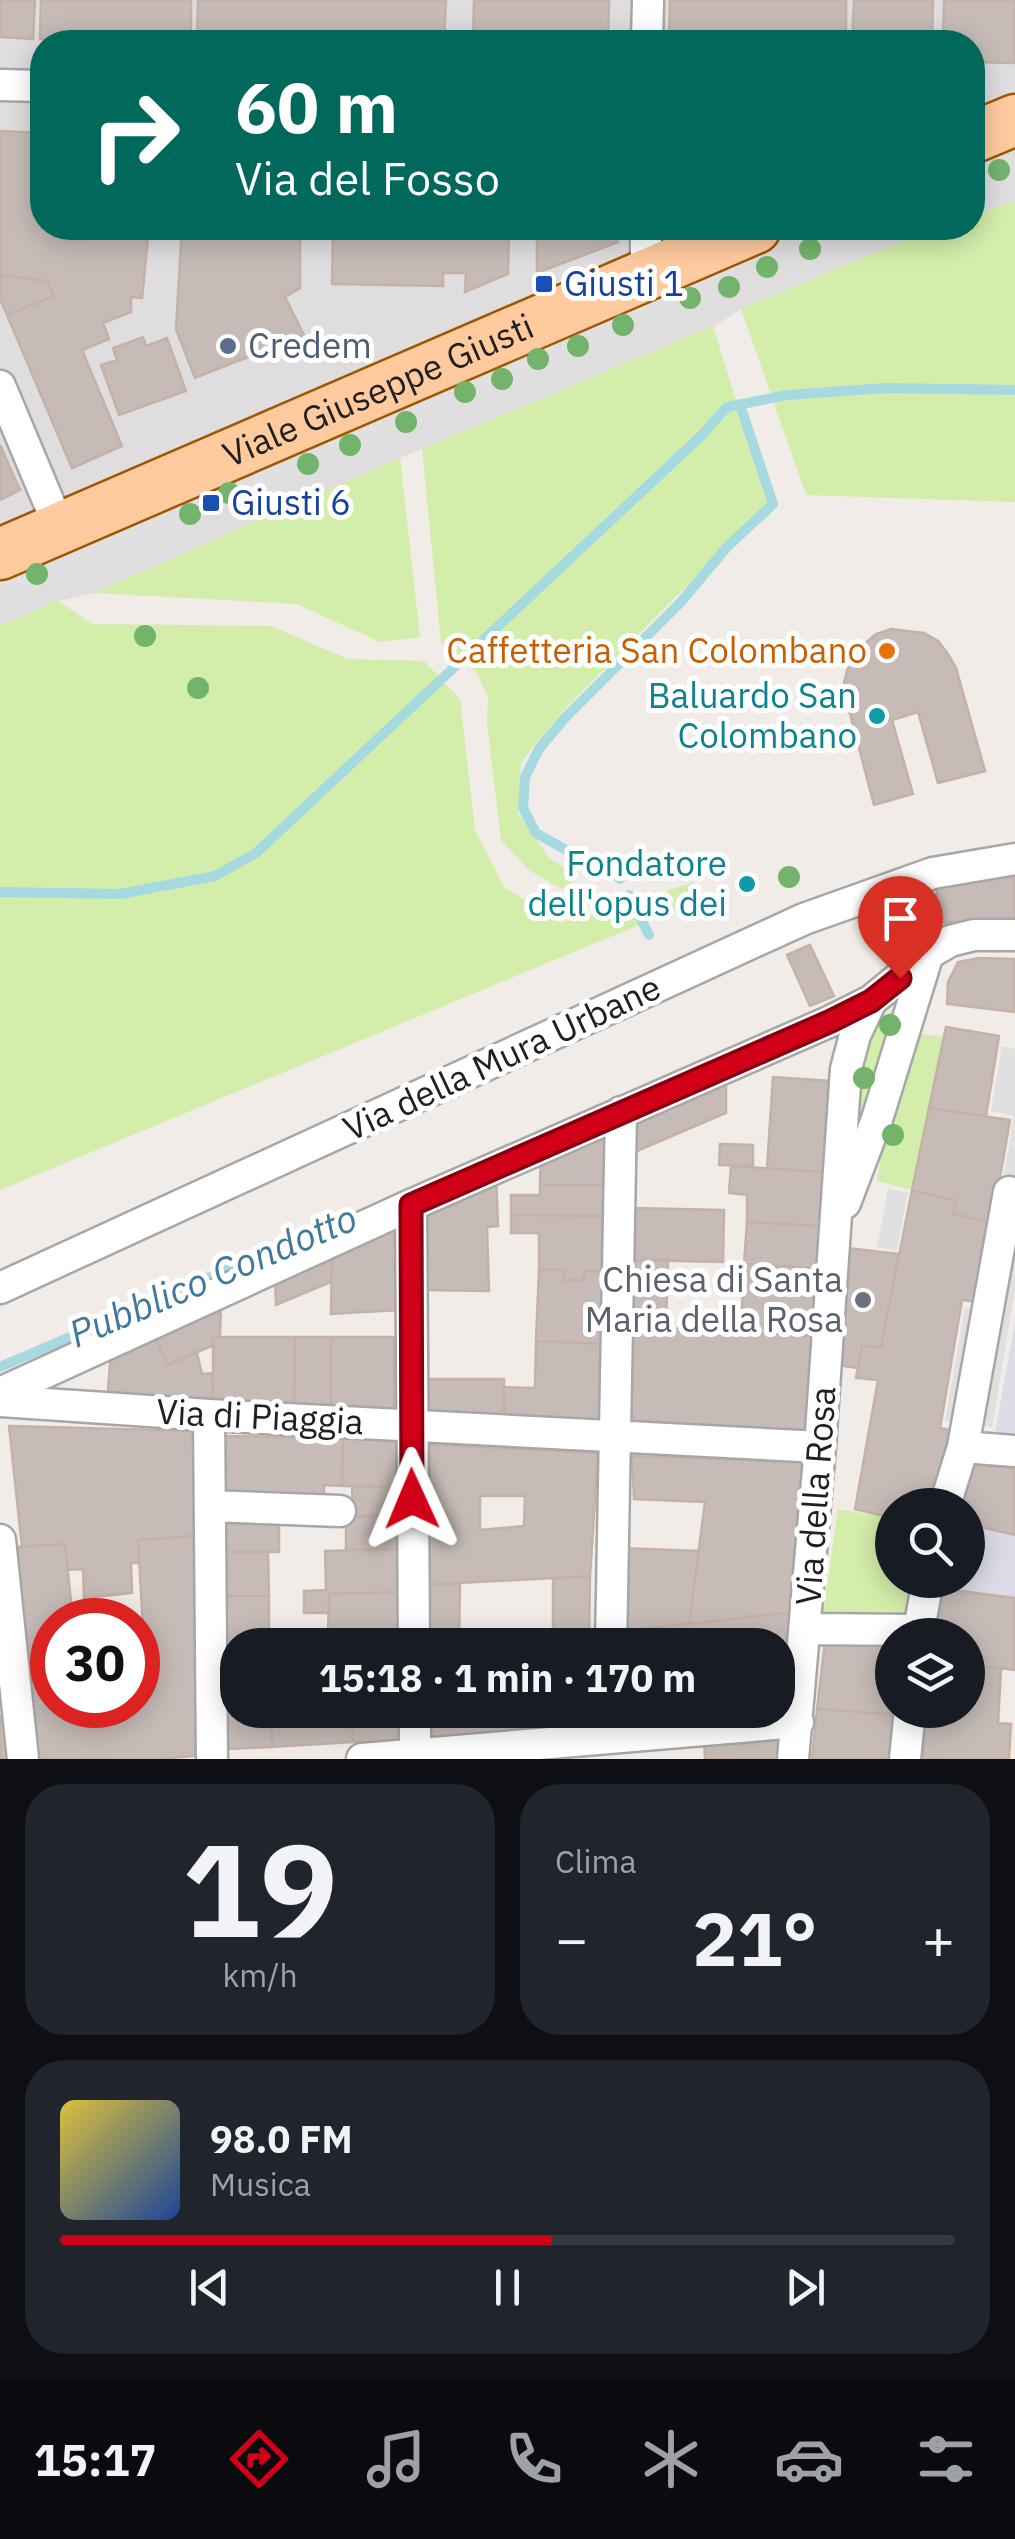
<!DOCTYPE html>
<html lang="it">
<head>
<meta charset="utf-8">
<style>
  :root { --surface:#171b24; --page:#20242c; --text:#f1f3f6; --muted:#9ea1a6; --line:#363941; --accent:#d10018 }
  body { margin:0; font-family:"IBM Plex Sans",sans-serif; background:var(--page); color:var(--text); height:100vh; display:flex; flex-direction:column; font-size:38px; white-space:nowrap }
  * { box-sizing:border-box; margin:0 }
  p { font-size:32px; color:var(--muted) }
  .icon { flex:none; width:55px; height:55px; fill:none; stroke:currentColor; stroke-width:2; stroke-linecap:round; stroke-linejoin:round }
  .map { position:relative; height:1759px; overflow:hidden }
  .side { display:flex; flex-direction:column; gap:25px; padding:25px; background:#0d0f14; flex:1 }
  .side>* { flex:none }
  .hud { position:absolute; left:30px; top:30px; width:955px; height:210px; border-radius:40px; box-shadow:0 5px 25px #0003; background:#00695c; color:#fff; overflow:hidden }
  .controls { position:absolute; left:875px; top:1488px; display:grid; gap:20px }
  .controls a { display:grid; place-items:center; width:110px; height:110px; border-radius:50%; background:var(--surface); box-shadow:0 5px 25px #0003; font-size:50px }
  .speed { position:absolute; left:30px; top:1598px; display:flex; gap:20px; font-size:50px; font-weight:700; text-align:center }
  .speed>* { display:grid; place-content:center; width:130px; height:130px; border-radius:50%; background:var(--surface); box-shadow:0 5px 25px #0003; line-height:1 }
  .speed .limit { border:15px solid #d22; background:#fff; color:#111 }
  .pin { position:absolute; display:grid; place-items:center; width:85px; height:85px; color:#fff; margin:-102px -42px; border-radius:50% 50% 50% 0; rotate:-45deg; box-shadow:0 0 10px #0007 }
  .pin .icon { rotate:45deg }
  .me { position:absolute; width:110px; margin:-55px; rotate:359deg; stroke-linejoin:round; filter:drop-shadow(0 0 8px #0008) }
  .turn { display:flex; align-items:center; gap:35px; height:210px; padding:0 40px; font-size:45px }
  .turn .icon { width:130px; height:130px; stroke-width:2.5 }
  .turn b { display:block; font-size:70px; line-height:85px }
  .big { font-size:75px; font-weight:700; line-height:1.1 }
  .side .widget { flex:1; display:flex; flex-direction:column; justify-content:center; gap:15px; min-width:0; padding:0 35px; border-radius:40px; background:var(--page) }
  .side .dial { align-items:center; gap:0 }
  .dial b { font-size:130px; line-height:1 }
  .song { display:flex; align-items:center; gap:30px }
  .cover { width:120px; height:120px; border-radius:15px; background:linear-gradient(135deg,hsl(50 70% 55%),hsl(220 70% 35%)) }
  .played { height:10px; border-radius:5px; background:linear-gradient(90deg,var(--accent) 55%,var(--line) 55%) }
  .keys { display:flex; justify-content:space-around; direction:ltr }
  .heat { display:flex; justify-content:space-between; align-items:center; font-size:55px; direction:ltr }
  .side .tiles { flex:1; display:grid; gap:25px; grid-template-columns:1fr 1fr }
  .widget:last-child { grid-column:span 2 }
  .trip { position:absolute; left:220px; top:1628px; width:575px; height:100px; border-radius:40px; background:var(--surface); box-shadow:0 5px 25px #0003; font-weight:700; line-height:100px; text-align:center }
  .dock { display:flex; height:160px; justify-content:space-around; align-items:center; background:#090b0e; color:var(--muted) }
  .dock .icon { width:70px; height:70px }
  .dock .current { color:var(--accent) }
  .dock b { font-size:45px; color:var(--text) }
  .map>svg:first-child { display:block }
</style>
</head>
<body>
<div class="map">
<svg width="1015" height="1759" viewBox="0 0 1015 1759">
  <rect width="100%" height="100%" fill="#f1ece7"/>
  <path fill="#dfddde" d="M0,0H1015V201L973,216L972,42H42V228H939L741,309L713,327L400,458L94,593L51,603L0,626Z"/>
  <path fill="#d3edab" d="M1015,201V502L806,495L741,309L927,231L939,228H972L973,216Z
    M713,326L768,504L563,711L521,762L518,813L549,858L579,878L562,889L529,870L501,840L487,722L488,698L477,673L441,642L422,449Z
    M400,458L420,637L380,642L297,604L94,593Z
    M57,600L92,624L271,626L348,659L424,661L460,699L475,830L504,887L561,922L616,909L693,882L704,898L0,1190V626Z
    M890,1012L899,1015L856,1136C855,1118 851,1098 853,1080C855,1061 873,1019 890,1012Z
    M922,1034L944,1037L912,1190L877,1181L883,1142Z
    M838,1509L892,1518V1580H922L914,1618L823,1614Z"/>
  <path fill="#e0e0e0" d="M691,277L713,299L0,603V575Z
    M1002,1046L1015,1049V1188L1002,1186L1014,1116L991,1111Z
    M888,1189L908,1192L897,1251L877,1247Z
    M1015,1200V1289L992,1427L945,1421L965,1307L980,1309Z"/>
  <path fill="#dbdce7" d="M1015,1322V1440L994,1438Z
    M968,1524L1015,1535V1598L930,1587L932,1580H968Z"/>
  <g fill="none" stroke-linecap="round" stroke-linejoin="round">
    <path stroke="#a6dae0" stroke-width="10" d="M620,879L606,864L580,858L536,833L523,808L525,777L539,749L563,720L681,602L727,547L773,504L740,405
      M0,892L120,894L215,876L256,853L701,436L727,407L787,395L886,388L1015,390
      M629,895L649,935
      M0,1367L344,1220"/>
  </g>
  <path fill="#c6bbb6" stroke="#c4b1a8" stroke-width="2.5" fill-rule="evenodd" d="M0,0H35L33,39L0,37Z
    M41,0H191V42L40,39Z
    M198,0H446L444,42H197Z
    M474,0H609L608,42H473Z
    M670,0H846V42H669Z
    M854,0H933L932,42H852Z
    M944,0H1015V63L972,62V42H943Z
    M0,131L42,133V228H149L142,298L131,297V312L103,323L109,339L82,350L122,446L72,468L7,315L54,296L47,281L0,275Z
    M182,228H300V288L285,297L304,335L195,378L176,329Z
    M333,228H373V233H410V228H445V235L462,236L463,228H509L508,274L465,292L466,273H443V286L332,284Z
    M537,228H618V242L537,273Z
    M0,275L47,281L54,296L7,315L0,299Z
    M143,337L146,346L167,338L186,391L119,415L101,365L117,360L113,348Z
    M0,445L20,490L0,500Z
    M891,629L924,633L938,641L948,654L956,668L985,771L938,783L918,712L892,720L913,794L874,805L843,687L851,655L876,634Z
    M1015,874V920L935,923L937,888Z
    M810,945L834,996L810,1006L787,955Z
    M979,958L1015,959V1012L947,1004L948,982L958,962Z
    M946,1027L999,1036L986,1116L929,1108Z
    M773,1077L830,1081L824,1172L767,1168Z
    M726,1080V1113L635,1152L634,1117Z
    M929,1108L1010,1120L992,1223L953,1214L956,1201L912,1190Z
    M609,1129V1185H540L541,1156Z
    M720,1144L753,1145V1166L719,1165Z
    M731,1166L824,1172L821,1226L747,1222V1195L729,1193Z
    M496,1173L498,1226L487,1227L489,1291L421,1290L423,1205Z
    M540,1185H609L608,1216L511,1215V1195H540Z
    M912,1190L956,1201L953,1214L992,1223L979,1302L962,1300L940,1428L955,1431L938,1505H892V1518L855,1509L878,1380L856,1378L862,1346L881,1347Z
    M631,1208L724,1210L723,1262L631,1260Z
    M511,1215L608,1216L607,1271H584V1280H564V1270H539V1233H511Z
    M399,1220L398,1310L331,1314L332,1247Z
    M747,1222L821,1226L818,1268L744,1264Z
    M332,1247L331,1282L276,1305L275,1277Z
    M839,1247L899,1254L881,1347L862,1346L858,1368L830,1364Z
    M631,1260H668L666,1327L628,1326Z
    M744,1264L818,1268L815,1336L741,1332Z
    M539,1270H564V1280H584V1271H607L605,1344L536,1341Z
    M221,1304L220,1337H213L212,1346L167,1365L154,1334Z
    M628,1326L815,1336L808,1436L623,1428Z
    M154,1334L167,1365L197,1353L202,1374L212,1373L213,1404L107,1401L111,1353Z
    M213,1337H295L294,1414L213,1404Z
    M295,1337H331V1414H294Z
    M331,1337H394V1414H331Z
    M536,1341L605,1344L602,1427L504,1418V1387L535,1388Z
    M427,1379H504V1418H427Z
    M9,1426L194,1431V1536L138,1540L139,1563H131L132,1593L84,1598L83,1569L68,1570L65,1544L22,1547Z
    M223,1436L343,1438L342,1486L324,1485V1499L222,1496Z
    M343,1438L401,1439L400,1487L342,1486Z
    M419,1444L598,1453L590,1576L423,1585ZM480,1496H525L524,1526L480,1530Z
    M632,1456L807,1462L793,1612L689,1624L705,1502L634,1499Z
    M963,1464L1015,1468V1535L968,1524V1505H951Z
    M352,1486L400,1487L399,1515L353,1517Z
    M399,1515V1549L346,1550V1516Z
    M223,1521H279V1552H223Z
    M194,1536L204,1755L160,1759H33L14,1547L65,1544L73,1620H52V1705H138V1666L145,1665L138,1540Z
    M618,1548L699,1551L689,1624L639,1629V1645H615Z
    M399,1549L401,1592L329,1594V1613H304V1591L326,1590L325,1551Z
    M223,1552H268L269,1596H223Z
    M590,1576L589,1645H553V1579Z
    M460,1584L459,1645H423V1585Z
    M930,1587L1015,1598V1670L968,1664V1635H924Z
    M401,1592L399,1636L328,1639L329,1594Z
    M223,1596H269V1641L223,1642Z
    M793,1612L781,1712L620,1724L621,1710H778V1645H639V1629Z
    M308,1633L309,1645H283V1635Z
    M399,1636L400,1645H375L374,1637Z
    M374,1637L375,1645H336V1638Z
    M269,1641V1645H238V1687H225L223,1642Z
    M825,1641L892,1646V1710H905V1715L817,1709Z
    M968,1664L1001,1668L998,1723L1011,1724L1009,1759H923L926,1710H968Z
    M225,1687H238V1710L313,1712L271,1714L272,1747L228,1749Z
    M817,1709L905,1715L898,1759H812Z
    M313,1710H352L353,1742L272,1747L271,1714Z
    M352,1710H402L403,1741L353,1742Z
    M423,1710H587V1730L423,1741Z
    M8,1715L11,1759H0V1716Z
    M779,1731V1759H705L704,1738Z"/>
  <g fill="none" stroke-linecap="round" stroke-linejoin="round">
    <g stroke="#a7a7a7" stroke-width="35">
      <path id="street" d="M647,42L648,0
        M0,85L42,86
        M646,228V276
        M0,386L60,529
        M845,1203L877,1119L928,954
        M411,1205L414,1645
        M0,1288L804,919L933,873L1015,859
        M0,1393L411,1205L831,1021L871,1001L928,954L950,941L974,935H1015
        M0,1401L209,1415L820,1447
        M209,1415L212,1759
        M963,1447L1015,1451
        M945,1505L963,1447L1009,1192
        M210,1506L340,1511
        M0,1540L23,1759
        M806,1629L918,1630
        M918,1635L928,1580
        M611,1645L621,1112
        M415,1710V1755
        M362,1759L798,1722
        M793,1759L820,1447L846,1069L855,1035L871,1001
        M905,1759L910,1710"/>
    </g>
    <g stroke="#9d5700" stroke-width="55">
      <g id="primary">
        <path d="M972,138L1015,120"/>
        <path id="s1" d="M0,554L755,228"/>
      </g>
    </g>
    <use href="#street" stroke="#fff" stroke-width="30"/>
    <use href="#primary" stroke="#ffca9e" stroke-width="50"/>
  </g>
  <g fill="#73b36c">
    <circle cx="999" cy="170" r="11"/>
    <circle cx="810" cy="249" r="11"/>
    <circle cx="767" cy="267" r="11"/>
    <circle cx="729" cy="287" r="11"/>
    <circle cx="690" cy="298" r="11"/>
    <circle cx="623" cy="325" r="11"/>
    <circle cx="578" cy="346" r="11"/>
    <circle cx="538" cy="359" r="11"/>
    <circle cx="502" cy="379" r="11"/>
    <circle cx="465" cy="392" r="11"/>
    <circle cx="406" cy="422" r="11"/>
    <circle cx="350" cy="445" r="11"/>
    <circle cx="308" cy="464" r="11"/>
    <circle cx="229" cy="493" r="11"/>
    <circle cx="190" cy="514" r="11"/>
    <circle cx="37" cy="574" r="11"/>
    <circle cx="145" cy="636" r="11"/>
    <circle cx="198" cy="688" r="11"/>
    <circle cx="789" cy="877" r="11"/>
    <circle cx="890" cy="1025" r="11"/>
    <circle cx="864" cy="1078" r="11"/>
    <circle cx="893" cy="1135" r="11"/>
  </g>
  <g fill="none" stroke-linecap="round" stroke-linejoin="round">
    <g stroke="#880010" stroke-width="25">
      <path id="route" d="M412,1499L411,1205L831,1021L871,1001L900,978"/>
    </g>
    <use href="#route" stroke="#d10018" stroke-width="18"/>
  </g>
  <g fill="#1a4fb4" stroke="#fff" stroke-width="4">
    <rect x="534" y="274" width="20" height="20" rx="5"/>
    <rect x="201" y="493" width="20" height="20" rx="5"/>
  </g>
  <circle fill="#5c6f8a" stroke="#fff" stroke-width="4" cx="228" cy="346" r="10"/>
  <circle fill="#e8710a" stroke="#fff" stroke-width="4" cx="887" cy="651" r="10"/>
  <g fill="#0f9aa8" stroke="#fff" stroke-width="4">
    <circle cx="877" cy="716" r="10"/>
    <circle cx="747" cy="884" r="10"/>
  </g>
  <circle fill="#6b7280" stroke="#fff" stroke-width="4" cx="863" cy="1300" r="10"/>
  <g text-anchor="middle" stroke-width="10" stroke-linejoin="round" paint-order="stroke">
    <g font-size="35" fill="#164399" stroke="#fff" text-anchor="start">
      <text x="564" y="296">Giusti 1</text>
      <text x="231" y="515">Giusti 6</text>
    </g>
    <g font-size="35" fill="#4e5e75" stroke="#fff" text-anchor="start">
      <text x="248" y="358">Credem</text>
    </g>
    <g font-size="35" fill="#202020" stroke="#fff">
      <text dy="12" stroke="none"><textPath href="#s1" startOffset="412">Viale Giuseppe Giusti</textPath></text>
      <text transform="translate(502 1058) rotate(-25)" y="12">Via della Mura Urbane</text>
      <text transform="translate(260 1417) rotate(3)" y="12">Via di Piaggia</text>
      <text transform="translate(816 1496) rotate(-86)" y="12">Via della Rosa</text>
    </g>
    <g font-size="35" fill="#c56008" stroke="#fff" text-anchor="end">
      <text x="867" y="663">Caffetteria San Colombano</text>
    </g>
    <g font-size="35" fill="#0d838f" stroke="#fff" text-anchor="end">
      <text x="857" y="708">Baluardo San<tspan x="857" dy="40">Colombano</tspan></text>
      <text x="727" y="876">Fondatore<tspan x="727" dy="40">dell'opus dei</tspan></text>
    </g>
    <g font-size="35" fill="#5b616d" stroke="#fff" text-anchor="end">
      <text x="843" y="1292">Chiesa di Santa<tspan x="843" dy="40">Maria della Rosa</tspan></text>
    </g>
    <g font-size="38" font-style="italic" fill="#40799c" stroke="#fff">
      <text transform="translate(213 1276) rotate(-23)" y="13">Pubblico Condotto</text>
    </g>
  </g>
</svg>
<div class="controls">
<a><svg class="icon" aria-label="search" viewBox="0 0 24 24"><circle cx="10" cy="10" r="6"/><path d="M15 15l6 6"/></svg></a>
<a><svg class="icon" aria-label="layers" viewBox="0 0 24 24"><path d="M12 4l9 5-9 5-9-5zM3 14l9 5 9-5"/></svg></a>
</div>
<div class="speed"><div class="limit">30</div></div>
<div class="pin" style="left:900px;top:978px;background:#d93025"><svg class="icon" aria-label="arrive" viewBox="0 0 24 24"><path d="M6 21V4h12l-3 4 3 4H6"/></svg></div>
<svg class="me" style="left:412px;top:1499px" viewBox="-20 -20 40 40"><path d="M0-17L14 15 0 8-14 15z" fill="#d10018" stroke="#fff" stroke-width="4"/></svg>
<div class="trip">15:18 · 1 min · 170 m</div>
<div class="hud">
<div class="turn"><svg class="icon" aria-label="right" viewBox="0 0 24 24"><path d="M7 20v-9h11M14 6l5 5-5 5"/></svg><div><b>60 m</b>Via del Fosso</div></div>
</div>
</div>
<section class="side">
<div class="tiles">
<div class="widget dial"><b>19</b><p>km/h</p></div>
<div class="widget"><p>Clima</p>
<div class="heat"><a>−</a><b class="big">21°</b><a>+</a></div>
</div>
<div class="widget">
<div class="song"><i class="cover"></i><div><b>98.0 FM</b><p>Musica</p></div></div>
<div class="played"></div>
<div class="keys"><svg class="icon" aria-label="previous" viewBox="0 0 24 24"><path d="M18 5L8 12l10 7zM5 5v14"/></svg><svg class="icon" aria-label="pause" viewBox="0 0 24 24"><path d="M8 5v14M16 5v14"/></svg><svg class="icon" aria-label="next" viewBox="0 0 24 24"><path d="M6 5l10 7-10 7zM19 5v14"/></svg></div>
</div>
</div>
</section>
<nav class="dock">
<b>15:17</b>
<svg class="icon current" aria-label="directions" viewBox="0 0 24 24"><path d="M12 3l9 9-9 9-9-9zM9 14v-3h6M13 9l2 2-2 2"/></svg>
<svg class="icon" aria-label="music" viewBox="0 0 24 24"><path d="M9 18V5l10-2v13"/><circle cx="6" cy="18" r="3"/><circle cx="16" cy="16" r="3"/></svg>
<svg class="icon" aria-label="phone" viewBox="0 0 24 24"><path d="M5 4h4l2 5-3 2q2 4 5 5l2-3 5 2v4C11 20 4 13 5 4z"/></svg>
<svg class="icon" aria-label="climate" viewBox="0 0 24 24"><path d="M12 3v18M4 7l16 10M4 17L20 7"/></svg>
<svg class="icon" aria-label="car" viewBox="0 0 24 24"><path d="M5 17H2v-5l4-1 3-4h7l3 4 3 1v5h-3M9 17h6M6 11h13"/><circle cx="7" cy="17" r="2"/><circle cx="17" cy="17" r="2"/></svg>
<svg class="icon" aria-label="filters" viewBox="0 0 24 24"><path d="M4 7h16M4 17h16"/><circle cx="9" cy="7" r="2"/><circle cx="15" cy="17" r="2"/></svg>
</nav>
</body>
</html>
